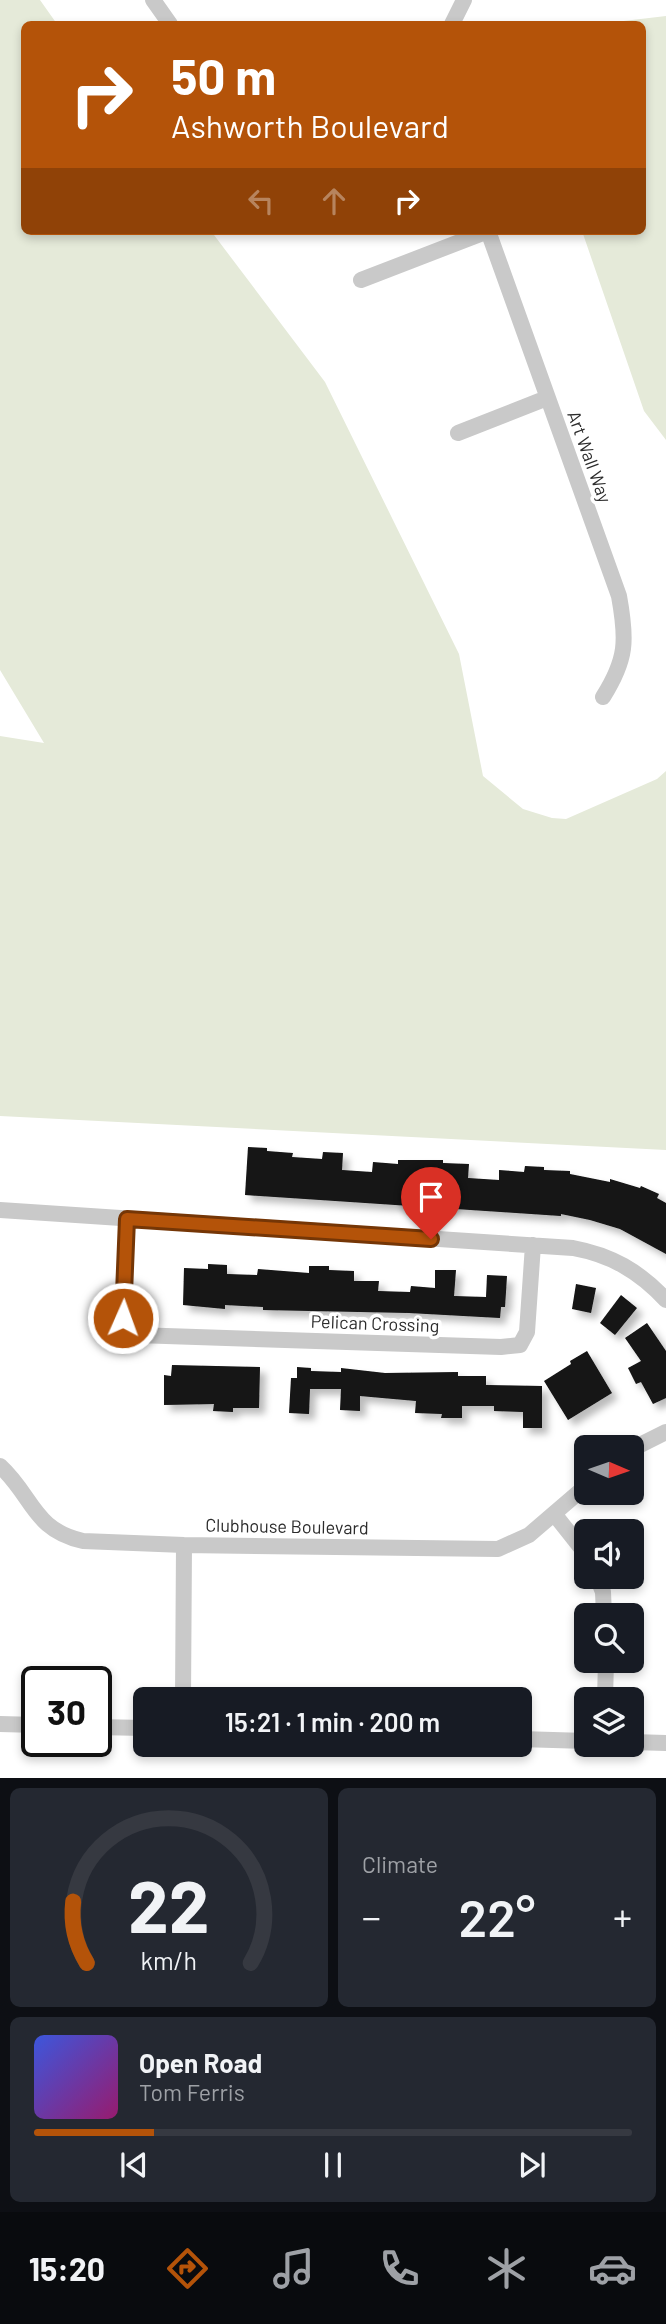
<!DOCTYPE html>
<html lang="en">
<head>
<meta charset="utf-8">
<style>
  :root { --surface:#171b24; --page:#242831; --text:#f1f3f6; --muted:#9ea1a6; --line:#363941; --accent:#b45309 }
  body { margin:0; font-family:Barlow,sans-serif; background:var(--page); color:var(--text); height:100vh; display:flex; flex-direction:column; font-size:26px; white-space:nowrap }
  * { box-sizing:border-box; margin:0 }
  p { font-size:23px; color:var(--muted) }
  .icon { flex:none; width:38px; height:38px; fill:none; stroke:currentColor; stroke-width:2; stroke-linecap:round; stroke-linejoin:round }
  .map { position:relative; height:1778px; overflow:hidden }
  .details { display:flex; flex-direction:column; gap:10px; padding:10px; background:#0d0f14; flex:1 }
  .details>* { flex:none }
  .hud { position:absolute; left:21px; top:21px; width:625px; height:214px; border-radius:10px; box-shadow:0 4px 10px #0003; background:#b45309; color:#fff; overflow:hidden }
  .needle { width:46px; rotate:92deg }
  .buttons { position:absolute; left:574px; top:1435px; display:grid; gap:14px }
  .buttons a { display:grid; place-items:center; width:70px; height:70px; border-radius:10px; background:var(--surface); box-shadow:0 4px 10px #0003; font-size:35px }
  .speed { position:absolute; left:21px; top:1666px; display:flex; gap:14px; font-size:35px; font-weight:700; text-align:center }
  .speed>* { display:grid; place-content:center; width:91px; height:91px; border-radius:50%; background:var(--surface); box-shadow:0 4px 10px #0003; line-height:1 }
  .speed .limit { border:4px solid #111; border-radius:10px; background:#fff; color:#111 }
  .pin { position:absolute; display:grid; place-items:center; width:60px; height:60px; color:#fff; margin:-72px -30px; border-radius:50% 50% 50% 0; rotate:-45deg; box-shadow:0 0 7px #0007 }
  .pin .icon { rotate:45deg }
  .me { position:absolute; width:77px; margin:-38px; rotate:2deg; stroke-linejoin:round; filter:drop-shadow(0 0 5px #0008) }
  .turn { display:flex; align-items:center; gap:24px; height:147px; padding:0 35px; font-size:32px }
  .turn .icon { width:91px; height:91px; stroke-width:2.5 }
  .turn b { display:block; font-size:49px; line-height:60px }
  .lanes { display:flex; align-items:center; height:66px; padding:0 35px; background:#0003; justify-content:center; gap:35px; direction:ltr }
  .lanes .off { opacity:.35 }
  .big { font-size:52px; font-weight:600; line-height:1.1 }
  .details .tile { flex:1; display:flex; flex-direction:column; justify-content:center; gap:10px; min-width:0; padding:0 24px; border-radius:10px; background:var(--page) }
  .details .dial { align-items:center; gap:0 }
  .dial svg { height:182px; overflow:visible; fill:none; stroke:var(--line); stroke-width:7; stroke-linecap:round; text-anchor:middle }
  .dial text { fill:var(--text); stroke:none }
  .song { display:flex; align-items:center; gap:21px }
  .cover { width:84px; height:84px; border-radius:10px; background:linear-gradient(135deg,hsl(230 70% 55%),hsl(320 70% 35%)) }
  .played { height:7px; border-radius:4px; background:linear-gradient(90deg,var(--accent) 20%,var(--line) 20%) }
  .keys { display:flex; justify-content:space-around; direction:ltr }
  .heat { display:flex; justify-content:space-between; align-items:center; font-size:38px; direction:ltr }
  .details .tiles { flex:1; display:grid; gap:10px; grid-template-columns:1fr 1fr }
  .tile:last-child { grid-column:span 2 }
  .trip { position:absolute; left:133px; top:1687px; width:399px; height:70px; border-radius:10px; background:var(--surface); box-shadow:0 4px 10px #0003; font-weight:600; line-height:70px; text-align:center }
  .dock { display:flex; height:112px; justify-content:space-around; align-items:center; background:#090b0e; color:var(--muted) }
  .dock .icon { width:49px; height:49px }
  .dock .selected { color:var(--accent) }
  .dock b { font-size:32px; color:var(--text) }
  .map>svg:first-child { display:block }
</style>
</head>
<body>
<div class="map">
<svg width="666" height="1778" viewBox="0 0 666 1778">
  <defs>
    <filter id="shadow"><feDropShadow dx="6" dy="6" stdDeviation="3.5" flood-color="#0004"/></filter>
  </defs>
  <rect width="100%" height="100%" fill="#fff"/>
  <path fill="#e5ead9" d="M0,0H40L57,24H24V231H211L325,382L459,654L483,776L523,809L552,818L566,819L657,779L666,771V1150L0,1116V736L44,743L0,670Z
    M666,16V440L644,411L582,231H642V24H598Z"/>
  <path fill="#131313" filter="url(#shadow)" d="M248,1147L267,1148V1151L293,1153L292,1157L322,1159L323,1152L343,1153L342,1170L372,1172L373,1162L398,1164V1160H443V1163L469,1164L468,1178L499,1180V1170L524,1172L525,1166L544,1167V1170L570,1171V1174L610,1182V1179L640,1188L641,1186L659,1194L657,1198L666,1203V1254L620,1229L590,1220L561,1214V1216L245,1195Z
    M208,1264L227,1265V1274L257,1275L258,1269L309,1273V1266H329V1270L354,1271V1281H379L378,1291L410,1292L411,1286L435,1288V1270H456L454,1296L486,1297L487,1275L507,1276L505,1307H501L500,1318L409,1313L263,1310V1307L225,1305V1309L183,1305L184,1268L208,1269Z
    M576,1284L596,1288L591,1313L572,1309Z
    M621,1295L637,1308L615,1335L600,1323Z
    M647,1323L666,1351V1398L653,1404L641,1382L636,1384L628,1368L641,1361L625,1338Z
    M587,1351L612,1393L568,1420L544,1381L571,1364L570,1361Z
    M172,1365L260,1367L259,1408H233V1412L213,1411L214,1404L164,1405V1375L171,1376Z
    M297,1367L311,1368V1371L341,1372V1368L385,1373L458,1372V1376H486V1385L542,1386V1428H523V1412L494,1411V1406H462V1418H441L442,1414L415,1413L416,1401L360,1396V1411L340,1410L341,1389H310L309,1414L289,1413L291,1378H297Z"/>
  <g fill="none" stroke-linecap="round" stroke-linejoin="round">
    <path stroke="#c9c9c9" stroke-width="16" d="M153,0L170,24
      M452,24L464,0
      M361,280L488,231L619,596C627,640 627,659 603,697
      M458,433L547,398
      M0,1210L573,1248C611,1255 639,1271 666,1300
      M127,1219L123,1318L128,1330L136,1335L501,1347L520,1345L527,1332L533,1245
      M632,1449L666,1432
      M0,1466C33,1496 33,1530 83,1541L184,1545L498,1549L529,1535L586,1486
      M555,1515L586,1554
      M597,1577L603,1592L604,1615
      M183,1699L184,1545
      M605,1699L606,1661
      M0,1724L37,1725
      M96,1727L145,1728
      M520,1739L586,1741
      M632,1742L666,1743"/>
  </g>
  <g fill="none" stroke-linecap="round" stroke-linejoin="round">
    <g stroke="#753606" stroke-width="18">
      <path id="route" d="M123,1318L127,1219L431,1239"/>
    </g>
    <use href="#route" stroke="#b45309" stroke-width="12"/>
  </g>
  <g text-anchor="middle" stroke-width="7" stroke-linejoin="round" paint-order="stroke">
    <g font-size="18" fill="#2c2c2c" stroke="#fff">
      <text transform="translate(589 457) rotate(70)" y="6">Art Wall Way</text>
      <text transform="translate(375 1324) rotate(2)" y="6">Pelican Crossing</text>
      <text transform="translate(287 1527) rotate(1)" y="6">Clubhouse Boulevard</text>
    </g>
  </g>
</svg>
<div class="buttons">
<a><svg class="needle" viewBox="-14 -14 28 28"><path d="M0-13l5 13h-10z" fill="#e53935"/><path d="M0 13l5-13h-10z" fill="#9ea1a6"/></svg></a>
<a><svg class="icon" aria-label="sound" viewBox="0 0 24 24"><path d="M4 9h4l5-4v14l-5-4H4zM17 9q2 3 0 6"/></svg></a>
<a><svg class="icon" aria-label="search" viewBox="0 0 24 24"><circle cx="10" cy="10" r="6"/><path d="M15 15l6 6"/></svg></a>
<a><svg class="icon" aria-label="layers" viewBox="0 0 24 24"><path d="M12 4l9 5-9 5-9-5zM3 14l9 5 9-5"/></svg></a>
</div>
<div class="speed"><div class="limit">30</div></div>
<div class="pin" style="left:431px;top:1239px;background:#d93025"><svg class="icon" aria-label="arrive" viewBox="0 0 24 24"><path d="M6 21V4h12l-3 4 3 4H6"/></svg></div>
<svg class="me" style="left:123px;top:1318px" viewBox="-20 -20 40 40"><circle r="17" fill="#b45309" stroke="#fff" stroke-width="3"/><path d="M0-11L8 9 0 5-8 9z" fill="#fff"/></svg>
<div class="trip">15:21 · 1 min · 200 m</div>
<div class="hud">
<div class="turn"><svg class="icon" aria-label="right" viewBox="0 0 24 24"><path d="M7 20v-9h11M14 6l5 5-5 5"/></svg><div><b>50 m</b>Ashworth Boulevard</div></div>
<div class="lanes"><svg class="icon off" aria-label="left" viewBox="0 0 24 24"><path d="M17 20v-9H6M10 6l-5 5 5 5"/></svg><svg class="icon off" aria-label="ahead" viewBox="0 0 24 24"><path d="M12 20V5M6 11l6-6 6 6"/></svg><svg class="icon" aria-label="right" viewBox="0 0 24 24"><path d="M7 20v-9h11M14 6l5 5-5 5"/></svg></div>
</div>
</div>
<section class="details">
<div class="tiles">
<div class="tile dial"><svg viewBox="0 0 100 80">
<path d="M14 69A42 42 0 1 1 86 69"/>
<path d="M14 69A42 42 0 0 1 8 42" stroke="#b45309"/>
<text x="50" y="56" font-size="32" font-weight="700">22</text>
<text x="50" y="72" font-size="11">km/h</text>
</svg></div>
<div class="tile"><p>Climate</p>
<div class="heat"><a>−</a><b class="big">22°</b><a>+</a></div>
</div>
<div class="tile">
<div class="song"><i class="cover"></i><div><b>Open Road</b><p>Tom Ferris</p></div></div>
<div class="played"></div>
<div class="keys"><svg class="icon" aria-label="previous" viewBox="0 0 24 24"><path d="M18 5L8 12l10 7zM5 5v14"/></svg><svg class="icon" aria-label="pause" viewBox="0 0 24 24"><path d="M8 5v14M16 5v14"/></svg><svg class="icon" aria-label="next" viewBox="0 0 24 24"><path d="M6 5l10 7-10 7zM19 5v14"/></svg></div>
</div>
</div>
</section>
<nav class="dock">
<b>15:20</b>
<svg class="icon selected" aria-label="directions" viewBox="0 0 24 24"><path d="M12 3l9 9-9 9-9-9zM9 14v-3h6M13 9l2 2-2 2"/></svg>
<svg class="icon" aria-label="music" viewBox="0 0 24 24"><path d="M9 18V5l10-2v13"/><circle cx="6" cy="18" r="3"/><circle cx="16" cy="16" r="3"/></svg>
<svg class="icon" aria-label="phone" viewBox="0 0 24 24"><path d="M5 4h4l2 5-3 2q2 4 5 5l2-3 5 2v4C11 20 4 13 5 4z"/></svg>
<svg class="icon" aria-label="climate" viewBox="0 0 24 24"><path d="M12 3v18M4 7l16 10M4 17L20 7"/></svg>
<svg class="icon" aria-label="car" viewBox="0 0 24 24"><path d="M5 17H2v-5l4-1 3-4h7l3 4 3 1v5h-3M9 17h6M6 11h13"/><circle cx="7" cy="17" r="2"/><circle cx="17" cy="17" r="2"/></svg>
</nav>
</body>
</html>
